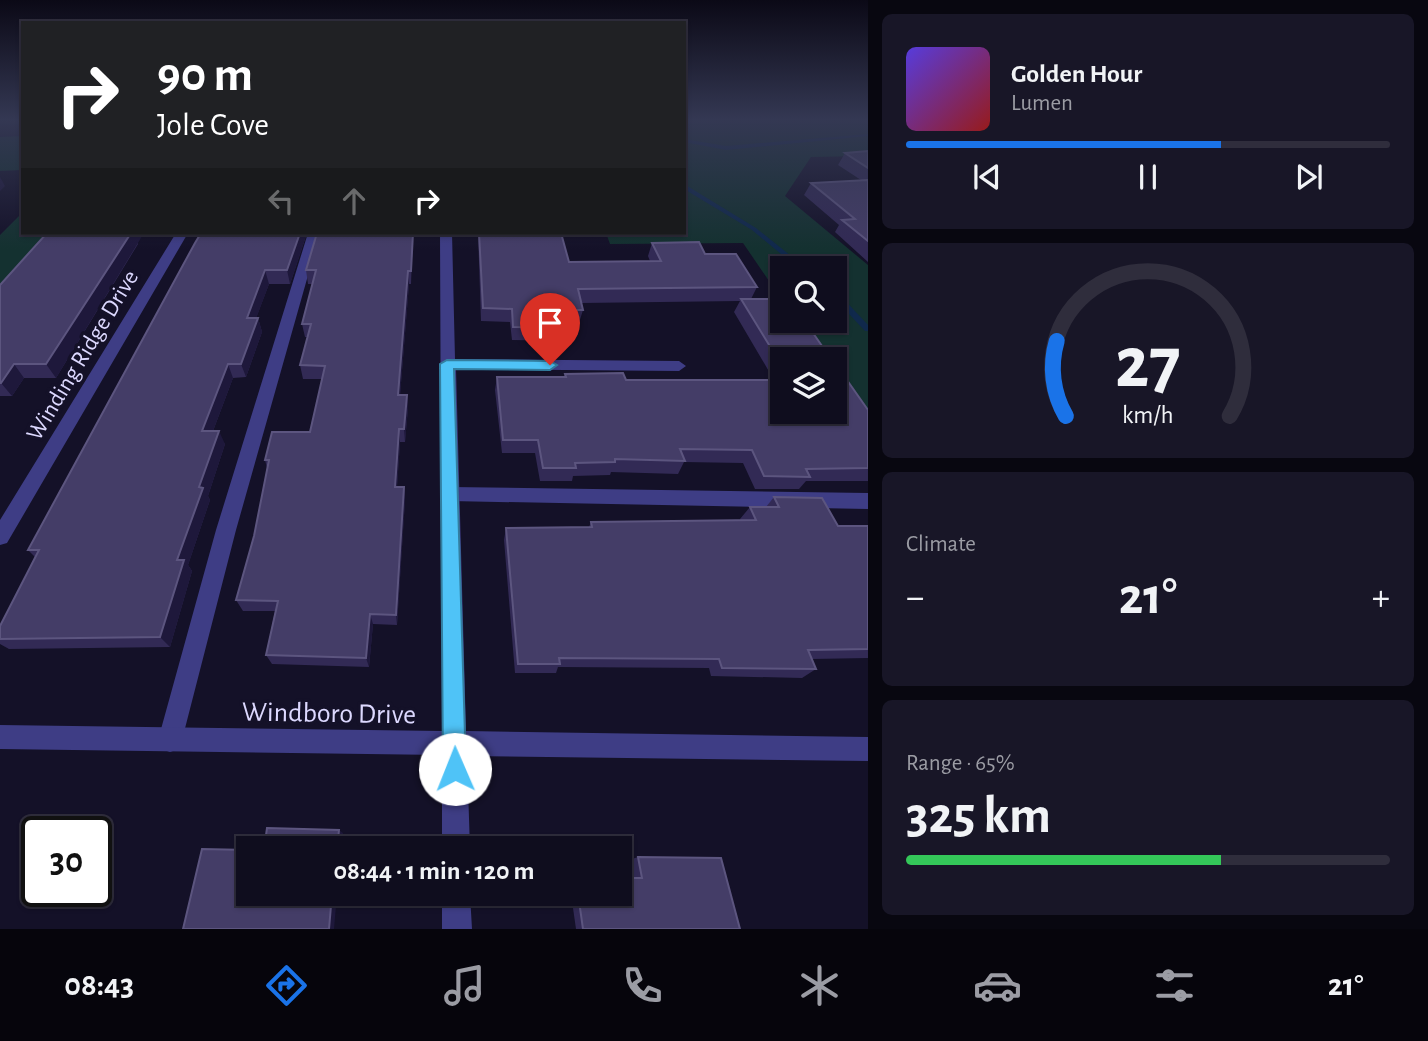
<!DOCTYPE html>
<html lang="en">
<head>
<meta charset="utf-8">
<style>
  :root { --surface:#0f0d1e; --page:#181627; --text:#f1f3f6; --muted:#9b9ca4; --line:#2f2d3c; --accent:#1a73e8 }
  body { margin:0; font-family:"Alegreya Sans",sans-serif; background:var(--page); color:var(--text); height:100vh; display:flex; flex-direction:column; font-size:26px; white-space:nowrap }
  * { box-sizing:border-box; margin:0 }
  p { font-size:23px; color:var(--muted) }
  .icon { flex:none; width:38px; height:38px; fill:none; stroke:currentColor; stroke-width:2; stroke-linecap:round; stroke-linejoin:round }
  .map { position:relative; flex:1; overflow:hidden }
  .drawer { display:flex; flex-direction:column; gap:14px; padding:14px; background:#080710; width:560px }
  .drawer>* { flex:none }
  .top-card { position:absolute; left:21px; top:21px; width:665px; height:214px; border-radius:0px; box-shadow:0 2px 5px #0004,0 0 0 2px var(--line); background:#202124; color:#fff; overflow:hidden }
  .controls { position:absolute; left:770px; top:256px; display:grid; gap:14px }
  .controls a { display:grid; place-items:center; width:77px; height:77px; border-radius:0px; background:var(--surface); box-shadow:0 2px 5px #0004,0 0 0 2px var(--line); font-size:35px }
  .speed { position:absolute; left:21px; top:816px; display:flex; gap:14px; font-size:35px; font-weight:700; text-align:center }
  .speed>* { display:grid; place-content:center; width:91px; height:91px; border-radius:50%; background:var(--surface); box-shadow:0 2px 5px #0004,0 0 0 2px var(--line); line-height:1 }
  .speed .limit { border:4px solid #111; border-radius:10px; background:#fff; color:#111 }
  .pin { position:absolute; display:grid; place-items:center; width:60px; height:60px; color:#fff; margin:-72px -30px; border-radius:50% 50% 50% 0; rotate:-45deg; box-shadow:0 0 7px #0007 }
  .pin .icon { rotate:45deg }
  .me { position:absolute; width:77px; margin:-38px; rotate:359deg; stroke-linejoin:round; filter:drop-shadow(0 0 5px #0008) }
  .turn { display:flex; align-items:center; gap:24px; height:147px; padding:0 21px; font-size:32px }
  .turn .icon { width:91px; height:91px; stroke-width:2.5 }
  .turn b { display:block; font-size:49px; line-height:60px }
  .lanes { display:flex; align-items:center; height:66px; padding:0 21px; background:#0003; justify-content:center; gap:35px; direction:ltr }
  .lanes .off { opacity:.35 }
  .big { font-size:52px; font-weight:700; line-height:1.1 }
  .drawer .tile { flex:1; display:flex; flex-direction:column; justify-content:center; gap:10px; min-width:0; padding:0 24px; border-radius:10px; background:var(--page) }
  .drawer .dial { align-items:center; gap:0 }
  .dial svg { height:182px; overflow:visible; fill:none; stroke:var(--line); stroke-width:7; stroke-linecap:round; text-anchor:middle }
  .dial text { fill:var(--text); stroke:none }
  .song { display:flex; align-items:center; gap:21px }
  .cover { width:84px; height:84px; border-radius:10px; background:linear-gradient(135deg,hsl(250 70% 55%),hsl(0 70% 35%)) }
  .played { height:7px; border-radius:4px; background:linear-gradient(90deg,var(--accent) 65%,var(--line) 65%) }
  .keys { display:flex; justify-content:space-around; direction:ltr }
  .heat { display:flex; justify-content:space-between; align-items:center; font-size:38px; direction:ltr }
  .charge { height:10px; border-radius:5px; background:linear-gradient(90deg,#34c759 65%,var(--line) 0) }
  .trip { position:absolute; left:236px; top:836px; width:396px; height:70px; border-radius:0px; background:var(--surface); box-shadow:0 2px 5px #0004,0 0 0 2px var(--line); font-weight:700; line-height:70px; text-align:center }
  .dock { display:flex; height:112px; justify-content:space-around; align-items:center; background:#06050c; color:var(--muted) }
  .dock .icon { width:49px; height:49px }
  .dock .current { color:var(--accent) }
  .dock b { font-size:32px; color:var(--text) }
  main { display:flex; flex:1; min-height:0 }
  .map>svg:first-child { display:block }
</style>
</head>
<body>
<main>
<div class="map">
<svg width="868" height="929" viewBox="0 0 868 929">
  <rect width="100%" height="100%" fill="#141128"/>
  <path fill="#143130" d="M684,119H868V156L811,157L785,196L868,265V424L835,376V359H823L796,320H835V268H782V300L743,243L610,244L606,233H684Z
    M23,136V170L0,171V137Z
    M23,212V233H58L0,300V235Z"/>
  <g fill="none" stroke-linecap="round" stroke-linejoin="round">
    <path fill="#10294c" fill-rule="evenodd" d="M868,134V136L726,150L684,142V139L726,146Z
      M684,184L756,228L806,268H798L752,230L684,189Z
      M835,293H838L868,325V331H865L835,299Z"/>
    <path fill="#3e3d85" fill-rule="evenodd" d="M308,233H320L236,530L182,740L179,749L170,752L161,749L158,740L216,530Z
      M450,487L868,493V509L450,501L444,499L441,494L444,489Z"/>
    <path fill="#3e3d85" fill-rule="evenodd" d="M176,233H188L7,543L0,545V520Z
      M440,233H452L455,359L679,361L686,366L679,371L456,369L466,731L868,737V761L467,756L470,849H442V755L0,749V725L442,731Z
      M442,894H470L472,929H442Z"/>
  </g>
  <path fill="#322a55" d="M868,151V262L835,232L839,225L804,195L811,183L861,180L838,165L845,153Z
    M201,233H307L290,284H269L256,318H258L262,332L246,377L233,378L213,431L225,444L208,496L210,500L188,565L192,571L170,647L9,649L0,644V626L35,557L28,550Z
    M317,233H413L411,284H409L400,395H407L408,408L405,442H400L397,487H404L405,500L397,625L373,624L369,667L272,664L266,655L275,611H243L236,600L254,536L267,468L265,460L310,432L322,379H303L300,365L308,337H305L302,324L312,284H308L306,270Z
    M478,233H561L569,262L650,261L648,256L652,243L705,254L757,287L751,299L782,359V411L868,410V481H806L799,489H755L743,463L684,462L678,474L611,472L610,475L573,476L572,481H540L535,453H502L495,390L497,377H564L565,374L626,380H774L734,312L740,301L581,303L583,310L579,323H573L574,328L570,341L512,340L510,322L481,321Z
    M137,242L138,244L56,378H24L12,396H0V285Z
    M774,497L838,526H868V658L812,659L816,669L802,678L711,676L709,668L558,667L556,673H515L504,540L506,528L589,527L591,522L741,521L740,519L750,507H766Z
    M638,857L740,929H576L571,894H620L632,878L629,860Z"/>
  <path fill="#1e183b" d="M0,177L5,186L0,191Z
    M131,233H144L56,378L46,364Z
    M300,233H307L290,284L287,270Z
    M265,270L269,284L251,332L247,318Z
    M408,271L409,284L399,408L398,395Z
    M258,318L262,332L246,377L241,364Z
    M14,364L24,378L12,396L1,383Z
    M228,364L233,378L208,444L202,431Z
    M407,395L408,408L405,442L404,429Z
    M399,429L400,442L396,500L395,487Z
    M219,431L225,444L208,496L210,500L188,565L192,571L170,647L160,637L177,560L199,487Z
    M404,487L405,500L397,625L396,615Z
    M370,614L373,624L369,667L366,658Z
    M339,830L343,833L342,849H337Z
    M332,894H337L334,929H329Z"/>
  <path fill="#443d67" stroke="#5c557f" stroke-width="2" d="M868,151V168L845,153Z
    M868,180V241L842,220L855,219L811,183Z
    M47,233H131L46,364H14L1,383H0V285Z
    M201,233H300L287,270H265L247,318H258L241,364H228L202,431H219L199,487L203,488L177,560H184L160,637L0,639V626L39,550H28L195,243Z
    M317,233H413L411,271H408L398,395H407L404,429H399L395,487H404L396,615L370,614L366,658L266,655L278,601L236,600L254,536L269,460H265L272,432H310L325,366L300,365L311,324H302L316,270H306Z
    M479,233H561L569,262L661,261L652,243L699,242L705,254H736L757,287L578,289L583,310H570L574,328L513,327L512,309L483,308Z
    M741,299H777L782,307V320H804L831,359H782V366Z
    M835,363L868,410V468L806,469L810,477L764,476L752,450L680,449L685,461L615,459V462L575,463L576,468H543L538,440H503L497,377H566L565,374L623,373L626,380H782V411H835Z
    M774,497L822,498L838,526H868V649L808,650L816,669L722,668L719,659L559,658L560,664H518L506,528L592,527L591,522L756,520L750,507H779Z
    M267,828L339,830L337,849H264Z
    M202,849L248,850V894H332L329,929H183Z
    M638,857L721,858L740,929H583L578,894H620V878H642Z"/>
  <linearGradient id="sky" x2="0" y2="1"><stop stop-color="#0b0916"/><stop offset="0.48" stop-color="#343853"/><stop offset="1" stop-color="#343853" stop-opacity="0"/></linearGradient>
  <rect width="868" height="249" fill="url(#sky)"/>
  <path fill="#4fc3f7" stroke="#337fa1" stroke-width="2" d="M447,360L550,361L557,365L550,370L454,369L466,769L463,778L455,781L447,778L443,769L440,364Z"/>
  <g text-anchor="middle" stroke-width="7" stroke-linejoin="round" paint-order="stroke">
    <g font-size="24" fill="#dcd8fe" stroke="#141128">
      <text transform="translate(82 355) rotate(-59)" y="8">Winding Ridge Drive</text>
    </g>
    <g font-size="28" fill="#dcd8fe" stroke="#141128">
      <text transform="translate(329 712) rotate(1)" y="10">Windboro Drive</text>
    </g>
  </g>
</svg>
<div class="controls">
<a><svg class="icon" aria-label="search" viewBox="0 0 24 24"><circle cx="10" cy="10" r="6"/><path d="M15 15l6 6"/></svg></a>
<a><svg class="icon" aria-label="layers" viewBox="0 0 24 24"><path d="M12 4l9 5-9 5-9-5zM3 14l9 5 9-5"/></svg></a>
</div>
<div class="speed"><div class="limit">30</div></div>
<div class="pin" style="left:550px;top:365px;background:#d93025"><svg class="icon" aria-label="arrive" viewBox="0 0 24 24"><path d="M6 21V4h12l-3 4 3 4H6"/></svg></div>
<svg class="me" style="left:455px;top:769px" viewBox="-20 -20 40 40"><circle r="19" fill="#fff"/><path d="M0-13L10 11 0 6-10 11z" fill="#4fc3f7"/></svg>
<div class="trip">08:44 · 1 min · 120 m</div>
<div class="top-card">
<div class="turn"><svg class="icon" aria-label="right" viewBox="0 0 24 24"><path d="M7 20v-9h11M14 6l5 5-5 5"/></svg><div><b>90 m</b>Jole Cove</div></div>
<div class="lanes"><svg class="icon off" aria-label="left" viewBox="0 0 24 24"><path d="M17 20v-9H6M10 6l-5 5 5 5"/></svg><svg class="icon off" aria-label="ahead" viewBox="0 0 24 24"><path d="M12 20V5M6 11l6-6 6 6"/></svg><svg class="icon" aria-label="right" viewBox="0 0 24 24"><path d="M7 20v-9h11M14 6l5 5-5 5"/></svg></div>
</div>
</div>
<section class="drawer">
<div class="tile">
<div class="song"><i class="cover"></i><div><b>Golden Hour</b><p>Lumen</p></div></div>
<div class="played"></div>
<div class="keys"><svg class="icon" aria-label="previous" viewBox="0 0 24 24"><path d="M18 5L8 12l10 7zM5 5v14"/></svg><svg class="icon" aria-label="pause" viewBox="0 0 24 24"><path d="M8 5v14M16 5v14"/></svg><svg class="icon" aria-label="next" viewBox="0 0 24 24"><path d="M6 5l10 7-10 7zM19 5v14"/></svg></div>
</div>
<div class="tile dial"><svg viewBox="0 0 100 80">
<path d="M14 69A42 42 0 1 1 86 69"/>
<path d="M14 69A42 42 0 0 1 10 36" stroke="#1a73e8"/>
<text x="50" y="56" font-size="32" font-weight="700">27</text>
<text x="50" y="72" font-size="11">km/h</text>
</svg></div>
<div class="tile"><p>Climate</p>
<div class="heat"><a>−</a><b class="big">21°</b><a>+</a></div>
</div>
<div class="tile"><p>Range · 65%</p><b class="big">325 km</b><div class="charge"></div></div>
</section>
</main>
<nav class="dock">
<b>08:43</b>
<svg class="icon current" aria-label="directions" viewBox="0 0 24 24"><path d="M12 3l9 9-9 9-9-9zM9 14v-3h6M13 9l2 2-2 2"/></svg>
<svg class="icon" aria-label="music" viewBox="0 0 24 24"><path d="M9 18V5l10-2v13"/><circle cx="6" cy="18" r="3"/><circle cx="16" cy="16" r="3"/></svg>
<svg class="icon" aria-label="phone" viewBox="0 0 24 24"><path d="M5 4h4l2 5-3 2q2 4 5 5l2-3 5 2v4C11 20 4 13 5 4z"/></svg>
<svg class="icon" aria-label="climate" viewBox="0 0 24 24"><path d="M12 3v18M4 7l16 10M4 17L20 7"/></svg>
<svg class="icon" aria-label="car" viewBox="0 0 24 24"><path d="M5 17H2v-5l4-1 3-4h7l3 4 3 1v5h-3M9 17h6M6 11h13"/><circle cx="7" cy="17" r="2"/><circle cx="17" cy="17" r="2"/></svg>
<svg class="icon" aria-label="filters" viewBox="0 0 24 24"><path d="M4 7h16M4 17h16"/><circle cx="9" cy="7" r="2"/><circle cx="15" cy="17" r="2"/></svg>
<b>21°</b>
</nav>
</body>
</html>
